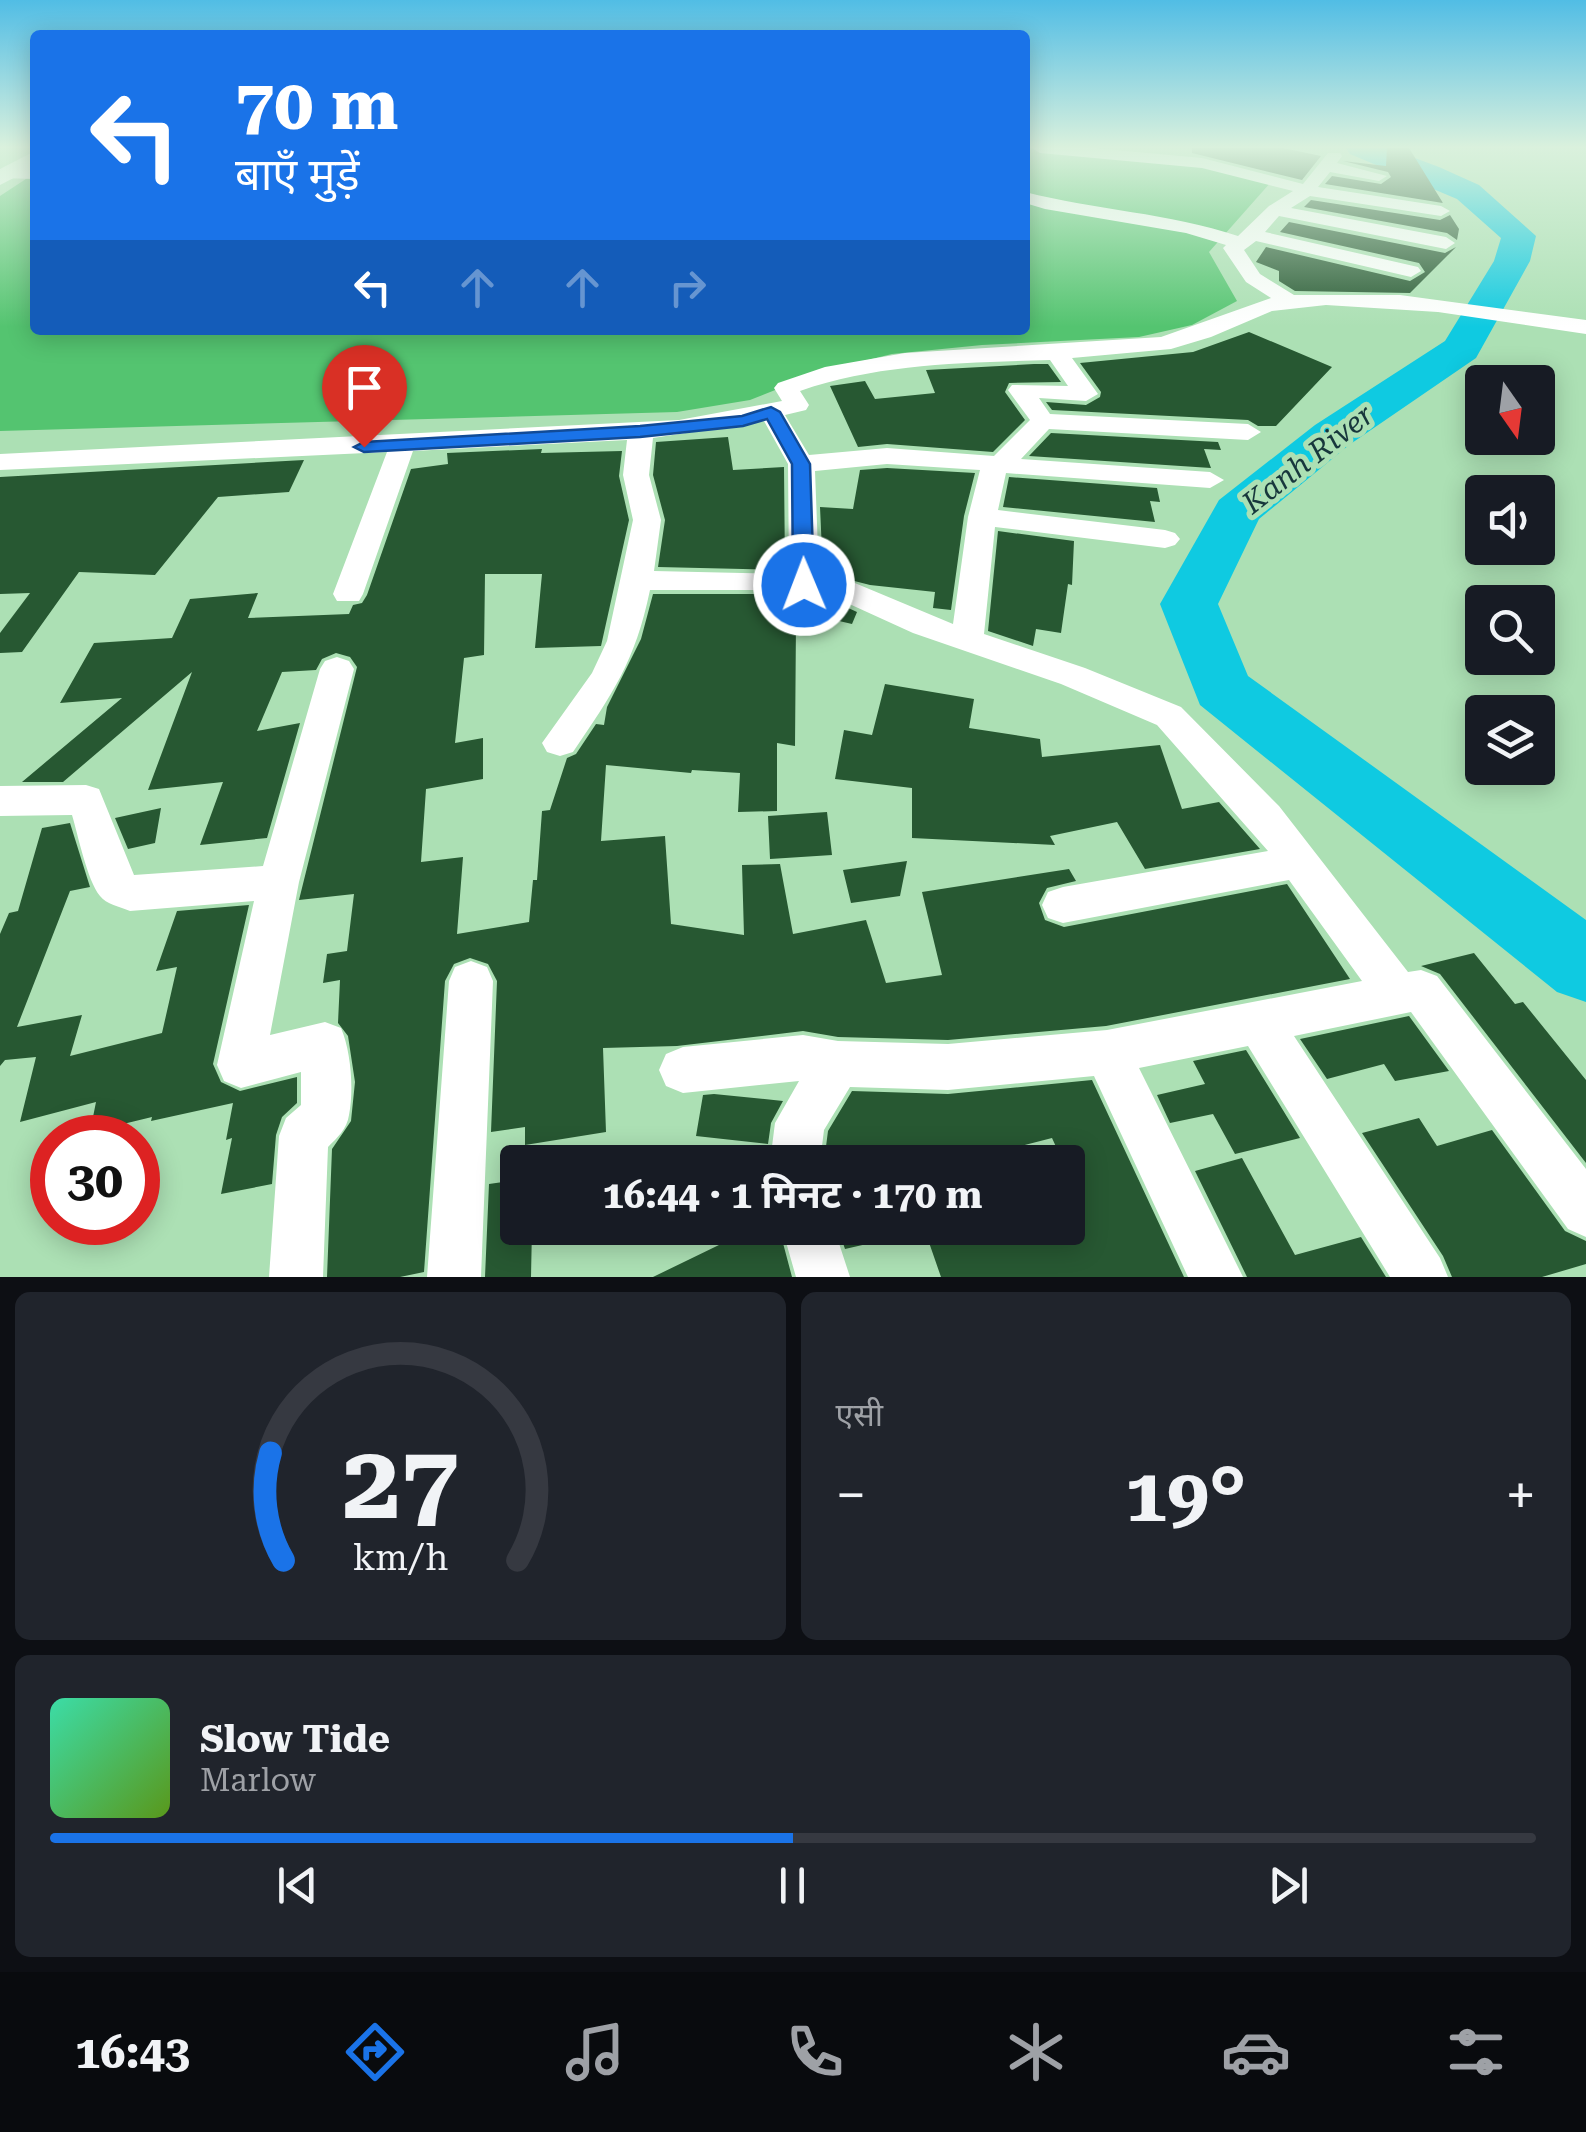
<!DOCTYPE html>
<html lang="hi">
<head>
<meta charset="utf-8">
<style>
  :root { --surface:#171b24; --page:#20242c; --text:#f1f3f6; --muted:#9ea1a6; --line:#363941; --accent:#1a73e8 }
  body { margin:0; font-family:"Roboto Serif","Noto Sans Devanagari",serif; background:var(--page); color:var(--text); height:100vh; display:flex; flex-direction:column; font-size:38px; white-space:nowrap }
  * { box-sizing:border-box; margin:0 }
  p { font-size:32px; color:var(--muted) }
  .icon { flex:none; width:55px; height:55px; fill:none; stroke:currentColor; stroke-width:2; stroke-linecap:round; stroke-linejoin:round }
  .map { position:relative; height:1277px; overflow:hidden }
  .side { display:flex; flex-direction:column; gap:15px; padding:15px; background:#0d0f14; flex:1 }
  .side>* { flex:none }
  .top-card { position:absolute; left:30px; top:30px; width:1000px; height:305px; border-radius:10px; box-shadow:0 5px 25px #0003; background:#1a73e8; color:#fff; overflow:hidden }
  .needle { width:65px; rotate:166deg }
  .controls { position:absolute; left:1465px; top:365px; display:grid; gap:20px }
  .controls a { display:grid; place-items:center; width:90px; height:90px; border-radius:10px; background:var(--surface); box-shadow:0 5px 25px #0003; font-size:50px }
  .speed { position:absolute; left:30px; top:1115px; display:flex; gap:20px; font-size:50px; font-weight:700; text-align:center }
  .speed>* { display:grid; place-content:center; width:130px; height:130px; border-radius:50%; background:var(--surface); box-shadow:0 5px 25px #0003; line-height:1 }
  .speed .limit { border:15px solid #d22; background:#fff; color:#111 }
  .pin { position:absolute; display:grid; place-items:center; width:85px; height:85px; color:#fff; margin:-102px -42px; border-radius:50% 50% 50% 0; rotate:-45deg; box-shadow:0 0 10px #0007 }
  .pin .icon { rotate:45deg }
  .me { position:absolute; width:110px; margin:-55px; rotate:359deg; stroke-linejoin:round; filter:drop-shadow(0 0 8px #0008) }
  .turn { display:flex; align-items:center; gap:35px; height:210px; padding:0 40px; font-size:45px }
  .turn .icon { width:130px; height:130px; stroke-width:2.5 }
  .turn b { display:block; font-size:70px; line-height:85px }
  .lanes { display:flex; align-items:center; height:95px; padding:0 40px; background:#0003; justify-content:center; gap:50px; direction:ltr }
  .lanes .off { opacity:.35 }
  .big { font-size:75px; font-weight:700; line-height:1.1 }
  .side .tile { flex:1; display:flex; flex-direction:column; justify-content:center; gap:15px; min-width:0; padding:0 35px; border-radius:15px; background:var(--page) }
  .side .dial { align-items:center; gap:0 }
  .dial svg { height:260px; overflow:visible; fill:none; stroke:var(--line); stroke-width:7; stroke-linecap:round; text-anchor:middle }
  .dial text { fill:var(--text); stroke:none }
  .song { display:flex; align-items:center; gap:30px }
  .cover { width:120px; height:120px; border-radius:15px; background:linear-gradient(135deg,hsl(160 70% 55%),hsl(90 70% 35%)) }
  .played { height:10px; border-radius:5px; background:linear-gradient(90deg,var(--accent) 50%,var(--line) 50%) }
  .keys { display:flex; justify-content:space-around; direction:ltr }
  .heat { display:flex; justify-content:space-between; align-items:center; font-size:55px; direction:ltr }
  .side .tiles { flex:1; display:grid; gap:15px; grid-template-columns:1fr 1fr }
  .tile:last-child { grid-column:span 2 }
  .trip { position:absolute; left:500px; top:1145px; width:585px; height:100px; border-radius:10px; background:var(--surface); box-shadow:0 5px 25px #0003; font-weight:700; line-height:100px; text-align:center }
  .tabs { display:flex; height:160px; justify-content:space-around; align-items:center; background:#090b0e; color:var(--muted) }
  .tabs .icon { width:70px; height:70px }
  .tabs .current { color:var(--accent) }
  .tabs b { font-size:45px; color:var(--text) }
  .map>svg:first-child { display:block }
</style>
</head>
<body>
<div class="map">
<svg width="1586" height="1277" viewBox="0 0 1586 1277">
  <rect width="100%" height="100%" fill="#ace0b4"/>
  <path fill="#54c470" d="M1025,148L1164,156L1271,182L1209,252L1237,301L1192,325L1139,337L982,345L892,354L823,371L750,400L677,412L0,431V196L35,173V330H1025Z"/>
  <g fill="none" stroke-linecap="round" stroke-linejoin="round">
    <path fill="#0fcae1" fill-rule="evenodd" d="M1346,148H1388L1439,167L1479,185L1536,236L1530,261L1476,358L1349,445L1259,519L1218,604L1248,676L1586,920V1002L1557,992L1200,705L1160,604L1219,500L1315,425L1445,341L1494,261L1501,238L1457,199L1350,154Z"/>
  </g>
  <path fill="#275832" d="M1192,148H1283L1321,156L1302,180L1192,153Z
    M1387,148H1409L1443,203L1325,184L1332,176L1381,184L1391,177L1388,172L1343,161L1386,166Z
    M1311,200L1440,220L1450,215L1459,229L1457,240L1447,233L1304,207Z
    M1289,222L1445,253L1456,247L1410,293L1295,291L1279,281V271L1256,262L1266,247L1410,281L1425,272L1419,263L1280,232Z
    M1249,332L1332,367L1276,426H1258L1248,420L1052,410L1046,402L1086,405L1100,397L1101,392L1080,363L1193,352Z
    M1034,364H1048L1061,382L1009,383L1005,392L1025,420L993,452L887,444L858,447L830,386L865,381L875,399L935,393L926,370Z
    M1051,433L1218,442L1221,450L1204,449L1211,468L1029,456Z
    M728,437L733,470L784,467L785,570L658,567L665,520L653,475L656,442Z
    M542,449L541,453L622,451L619,476L629,520L601,646L535,648L542,574H485L484,655L464,658L455,743L483,738V779L426,789L421,862L463,857L457,934L529,922L533,880H537L542,811L550,810L567,758L576,754L596,724L604,725L607,707L641,639L653,594H756L833,601L857,612L852,624L822,617L820,624L796,621L795,746L777,743V811L738,812L740,773L692,770L691,773L606,765L601,841L665,836L671,924L744,935L742,865L780,864L793,934L866,920L886,983L942,975L922,892L1069,869L1076,881L1047,888L1039,903L1045,920L1064,927L1287,884L1350,979L1106,1026L948,1040L838,1037L803,1031L677,1046L603,1048L606,1132L525,1145V1127L491,1132L497,981L488,964L470,958L454,964L445,981L424,1272L400,1277H327L332,1149L351,1121L355,1082L348,1036L338,1023L340,980L323,983L327,954L347,951L354,894L299,900L357,667L350,657L336,653L322,659L316,670L282,672L257,731L300,723L267,838L200,845L223,782L148,790L192,672L63,782H22L122,698L60,703L94,643L172,638L190,599L258,593L248,618L349,614L353,605L362,603L367,595L411,469L448,464L447,453Z
    M304,460L289,492L218,497L155,575L79,572L22,652L0,653V633L30,593L0,594V477Z
    M887,468L975,473L964,516L951,610L933,608L935,592L870,585L823,573L820,507L853,509L860,470Z
    M1009,477L1157,488L1160,502L1150,501L1155,522L1003,507Z
    M998,531L1074,541L1072,585L1068,584L1061,633L1036,629L1033,646L988,631Z
    M885,684L974,699L969,728L1040,739L1042,757L1160,745L1182,809L1219,802L1260,849L1145,869L1117,822L1050,836L1055,845L912,838V788L835,779L844,730L872,735Z
    M161,808L155,843L128,849L115,818Z
    M827,812L832,855L770,859L768,816Z
    M70,823L90,887L70,891L17,1027L82,1015L70,1056L162,1033L177,967L156,971L177,911L249,905L213,1064L221,1082L240,1091L297,1077V1103L282,1117L276,1135L272,1184L221,1194L232,1138L226,1140L233,1103L151,1121L152,1117L90,1132L96,1102L20,1122L36,1057L5,1060L0,1066V934L9,913L18,911L42,828Z
    M907,861L900,896L851,903L843,870Z
    M1474,953L1515,1004L1523,1002L1586,1080V1163L1440,974L1421,966Z
    M1409,1016L1449,1071L1395,1081L1384,1064L1327,1079L1300,1039Z
    M1246,1050L1300,1138L1235,1154L1213,1114L1170,1123L1157,1095L1205,1084L1193,1061Z
    M1092,1080L1184,1277H941L924,1228H1068V1162H1063L1052,1138L981,1156L978,1148L920,1162H824L828,1131L852,1091L948,1094Z
    M714,1094L783,1101L771,1123L768,1144L696,1136L703,1095Z
    M1419,1118L1437,1146L1492,1130L1565,1231L1586,1241V1264L1542,1277H1452L1443,1256L1362,1133Z
    M1242,1158L1295,1255L1361,1237L1386,1277H1247L1195,1171Z
    M518,1180V1228H532L531,1277H485L489,1184Z
    M754,1228H779L792,1277H653Z
    M838,1228H891L893,1238L845,1249Z"/>
  <g fill="none" stroke-linecap="round" stroke-linejoin="round">
    <path fill="#fff" fill-rule="evenodd" d="M1032,148H1093L1202,158L1303,184L1328,153H1340L1342,156L1337,163L1387,176L1379,181L1330,172L1318,187L1441,206L1450,211L1441,216L1310,196L1291,208L1446,237L1455,243L1446,249L1279,216L1265,232L1418,267L1421,271L1411,277L1256,241L1244,250L1260,274L1294,295H1400L1586,320V334L1438,312L1326,305L1272,311L1211,337L1171,349L1072,358L1098,394L1086,401L1039,398L1050,414L1248,424L1261,432L1248,440L1049,429L1021,459L1210,472L1224,480L1210,488L1006,473L998,510L1165,530L1175,533L1180,539L1175,545L1165,548L995,527L984,634L1085,668L1181,707L1279,806L1408,972L1421,970L1437,976L1586,1169V1237L1568,1229L1411,1012L1294,1036L1440,1258L1448,1277H1390L1248,1046L1139,1068L1243,1277H1188L1094,1076L948,1090L850,1087L824,1130L820,1162H770L775,1123L799,1081L683,1093L666,1086L659,1070L666,1054L683,1047L803,1035L838,1041L948,1044L1107,1030L1362,981L1289,880L1063,923L1048,918L1042,905L1048,892L1063,887L1268,851L1157,725L1061,684L913,633L834,597L756,590H650C635,662 613,693 573,752L560,756L547,752L542,743L592,673L607,641L633,520L623,475L627,440L413,451L363,594L359,601H337L333,594L387,452L0,470V454L679,420L782,401L774,388L778,383L825,367L905,353L1161,337L1271,298L1246,282L1223,248L1226,245L1186,233L1045,209L1025,203V192C1095,210 1169,213 1238,236L1269,206L1293,191L1202,168L1040,153ZM1050,360L1068,386L1012,385L1008,390L1030,420L994,456L887,448L809,455L785,415L806,410L809,405L800,391C881,363 965,363 1050,360ZM764,421L788,464L789,574L654,571L661,520L649,475L653,438ZM887,464L980,470L968,517L953,624L850,581L819,576L815,471Z
      M35,169V179L0,178V171Z
      M337,657L349,661L354,669L299,882L270,1035L325,1022L341,1028C351,1051 354,1090 349,1115C347,1129 337,1138 328,1147L323,1277H269L279,1136L286,1118L301,1105V1072L241,1088L224,1081L217,1065L254,901L130,911C120,907 106,904 100,896C87,880 78,835 72,815L0,816V786L86,785L99,789L134,875L263,866L320,669L325,661Z
      M471,961L487,967L493,981L481,1277H427L449,981L455,967Z
      M782,1228H834L850,1277H796Z"/>
    <path fill="#fff" fill-rule="evenodd" d="M35,151V167L0,185V169Z"/>
  </g>
  <linearGradient id="sky" x2="0" y2="1"><stop stop-color="#51bde5"/><stop offset="0.45" stop-color="#daf1dd"/><stop offset="1" stop-color="#daf1dd" stop-opacity="0"/></linearGradient>
  <rect width="1586" height="327" fill="url(#sky)"/>
  <path fill="#1a73e8" stroke="#114b97" stroke-width="2.5" d="M771,407L780,412L810,464L814,585L804,592L793,585L792,464L767,419L743,426L640,437L364,452L354,447L364,442L640,426L742,416Z"/>
  <g text-anchor="middle" stroke-width="10" stroke-linejoin="round" paint-order="stroke">
    <g font-size="30" font-style="italic" fill="#17373c" stroke="#ace0b4">
      <text transform="translate(1308 459) rotate(-38)" y="10">Kanh River</text>
    </g>
  </g>
</svg>
<div class="controls">
<a><svg class="needle" viewBox="-14 -14 28 28"><path d="M0-13l5 13h-10z" fill="#e53935"/><path d="M0 13l5-13h-10z" fill="#9ea1a6"/></svg></a>
<a><svg class="icon" aria-label="sound" viewBox="0 0 24 24"><path d="M4 9h4l5-4v14l-5-4H4zM17 9q2 3 0 6"/></svg></a>
<a><svg class="icon" aria-label="search" viewBox="0 0 24 24"><circle cx="10" cy="10" r="6"/><path d="M15 15l6 6"/></svg></a>
<a><svg class="icon" aria-label="layers" viewBox="0 0 24 24"><path d="M12 4l9 5-9 5-9-5zM3 14l9 5 9-5"/></svg></a>
</div>
<div class="speed"><div class="limit">30</div></div>
<div class="pin" style="left:364px;top:447px;background:#d93025"><svg class="icon" aria-label="arrive" viewBox="0 0 24 24"><path d="M6 21V4h12l-3 4 3 4H6"/></svg></div>
<svg class="me" style="left:804px;top:585px" viewBox="-20 -20 40 40"><circle r="17" fill="#1a73e8" stroke="#fff" stroke-width="3"/><path d="M0-11L8 9 0 5-8 9z" fill="#fff"/></svg>
<div class="trip">16:44 · 1 मिनट · 170 m</div>
<div class="top-card">
<div class="turn"><svg class="icon" aria-label="left" viewBox="0 0 24 24"><path d="M17 20v-9H6M10 6l-5 5 5 5"/></svg><div><b>70 m</b>बाएँ मुड़ें</div></div>
<div class="lanes"><svg class="icon" aria-label="left" viewBox="0 0 24 24"><path d="M17 20v-9H6M10 6l-5 5 5 5"/></svg><svg class="icon off" aria-label="ahead" viewBox="0 0 24 24"><path d="M12 20V5M6 11l6-6 6 6"/></svg><svg class="icon off" aria-label="ahead" viewBox="0 0 24 24"><path d="M12 20V5M6 11l6-6 6 6"/></svg><svg class="icon off" aria-label="right" viewBox="0 0 24 24"><path d="M7 20v-9h11M14 6l5 5-5 5"/></svg></div>
</div>
</div>
<section class="side">
<div class="tiles">
<div class="tile dial"><svg viewBox="0 0 100 80">
<path d="M14 69A42 42 0 1 1 86 69"/>
<path d="M14 69A42 42 0 0 1 10 36" stroke="#1a73e8"/>
<text x="50" y="56" font-size="32" font-weight="700">27</text>
<text x="50" y="72" font-size="11">km/h</text>
</svg></div>
<div class="tile"><p>एसी</p>
<div class="heat"><a>−</a><b class="big">19°</b><a>+</a></div>
</div>
<div class="tile">
<div class="song"><i class="cover"></i><div><b>Slow Tide</b><p>Marlow</p></div></div>
<div class="played"></div>
<div class="keys"><svg class="icon" aria-label="previous" viewBox="0 0 24 24"><path d="M18 5L8 12l10 7zM5 5v14"/></svg><svg class="icon" aria-label="pause" viewBox="0 0 24 24"><path d="M8 5v14M16 5v14"/></svg><svg class="icon" aria-label="next" viewBox="0 0 24 24"><path d="M6 5l10 7-10 7zM19 5v14"/></svg></div>
</div>
</div>
</section>
<nav class="tabs">
<b>16:43</b>
<svg class="icon current" aria-label="directions" viewBox="0 0 24 24"><path d="M12 3l9 9-9 9-9-9zM9 14v-3h6M13 9l2 2-2 2"/></svg>
<svg class="icon" aria-label="music" viewBox="0 0 24 24"><path d="M9 18V5l10-2v13"/><circle cx="6" cy="18" r="3"/><circle cx="16" cy="16" r="3"/></svg>
<svg class="icon" aria-label="phone" viewBox="0 0 24 24"><path d="M5 4h4l2 5-3 2q2 4 5 5l2-3 5 2v4C11 20 4 13 5 4z"/></svg>
<svg class="icon" aria-label="climate" viewBox="0 0 24 24"><path d="M12 3v18M4 7l16 10M4 17L20 7"/></svg>
<svg class="icon" aria-label="car" viewBox="0 0 24 24"><path d="M5 17H2v-5l4-1 3-4h7l3 4 3 1v5h-3M9 17h6M6 11h13"/><circle cx="7" cy="17" r="2"/><circle cx="17" cy="17" r="2"/></svg>
<svg class="icon" aria-label="filters" viewBox="0 0 24 24"><path d="M4 7h16M4 17h16"/><circle cx="9" cy="7" r="2"/><circle cx="15" cy="17" r="2"/></svg>
</nav>
</body>
</html>
